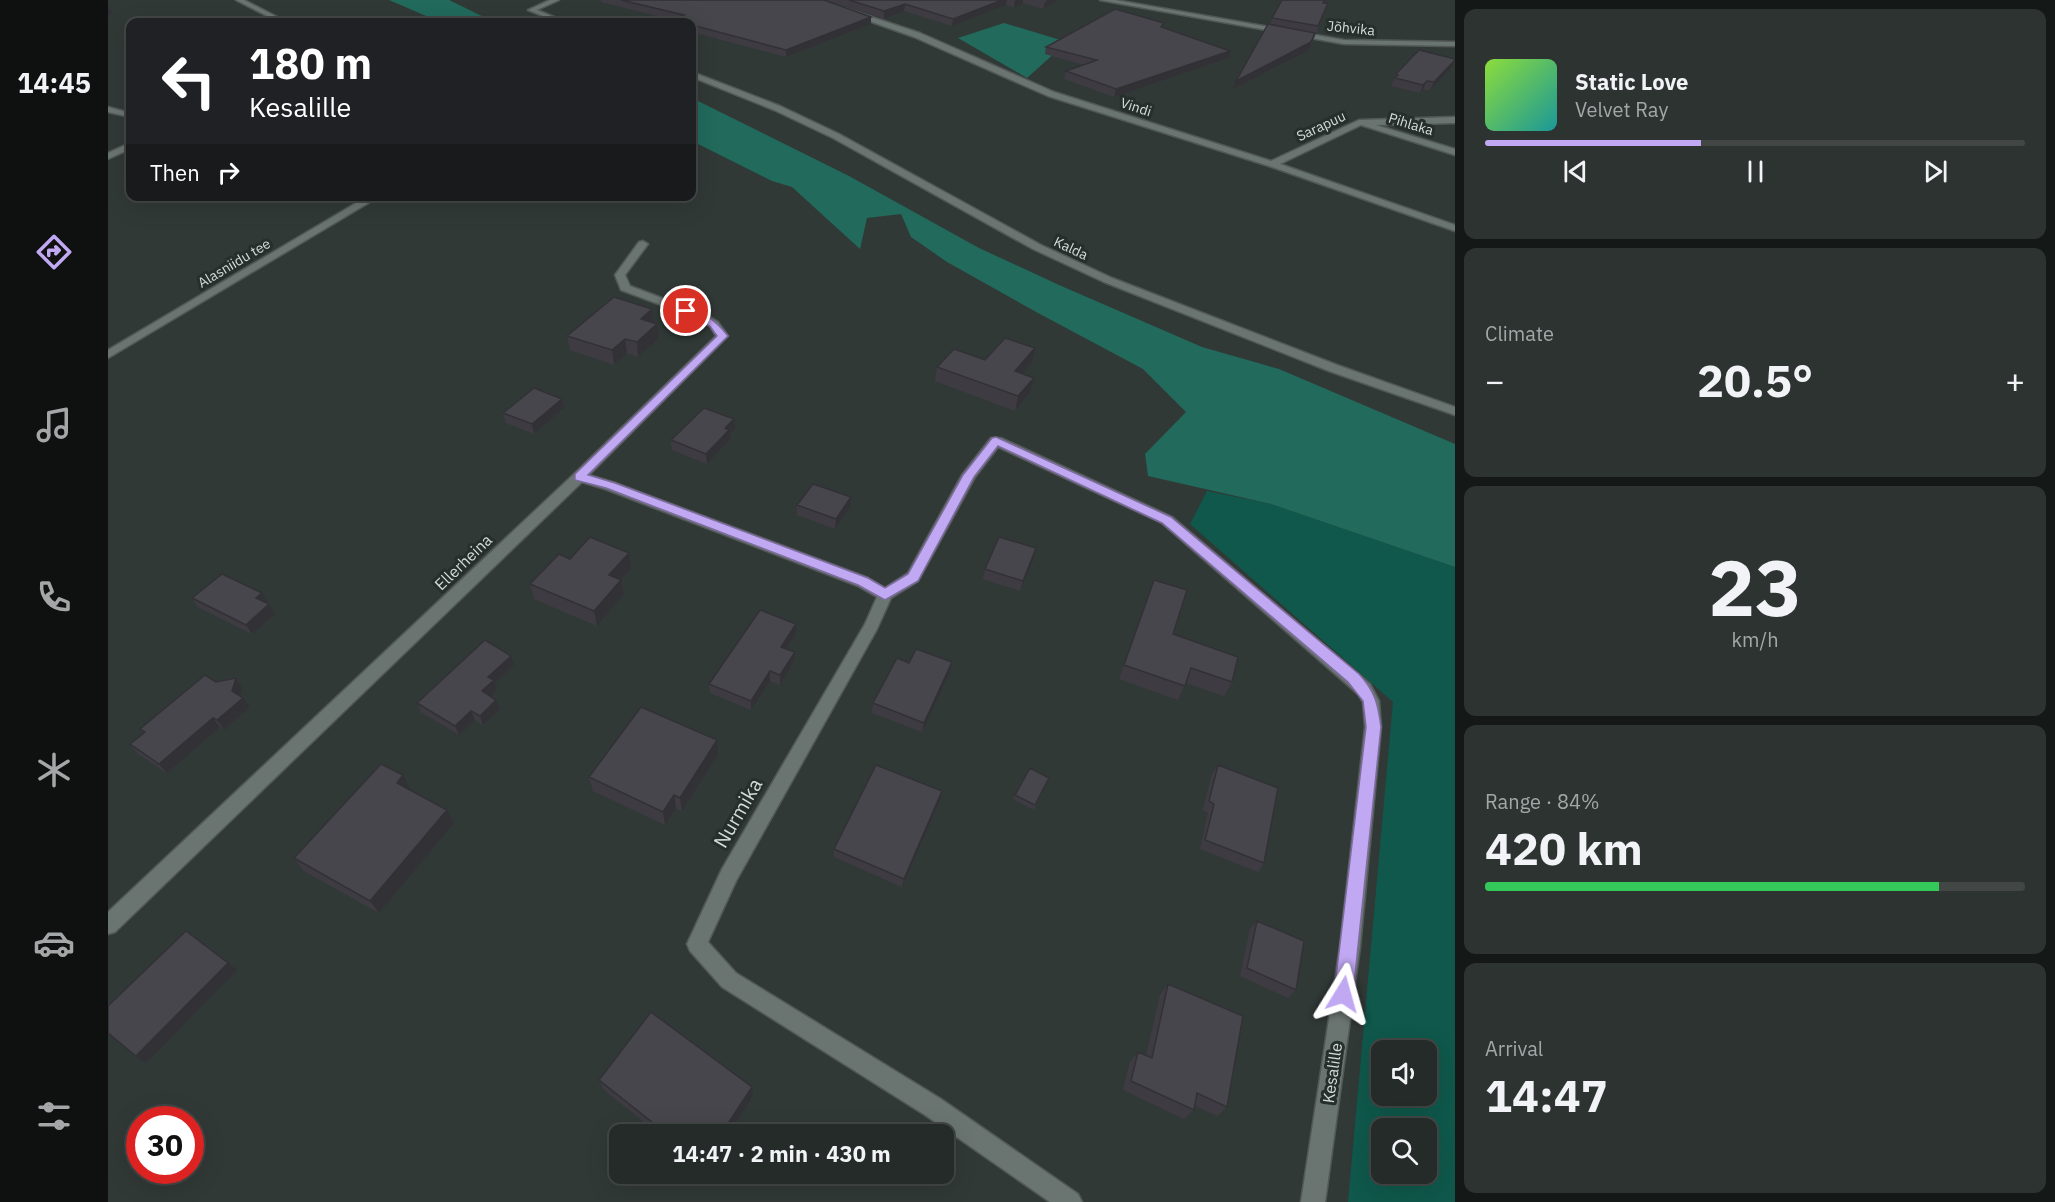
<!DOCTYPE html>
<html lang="en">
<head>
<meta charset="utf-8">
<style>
  :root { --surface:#252b29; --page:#2d3331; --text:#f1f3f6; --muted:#a3a7a8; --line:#424746; --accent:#c1a8f3 }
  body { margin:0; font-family:"IBM Plex Sans",sans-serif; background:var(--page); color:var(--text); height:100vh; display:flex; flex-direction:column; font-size:22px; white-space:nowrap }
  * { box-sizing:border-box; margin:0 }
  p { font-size:20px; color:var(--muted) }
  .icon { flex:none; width:33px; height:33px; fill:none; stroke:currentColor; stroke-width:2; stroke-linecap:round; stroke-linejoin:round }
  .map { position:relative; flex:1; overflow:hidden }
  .side { display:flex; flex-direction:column; gap:9px; padding:9px; background:#141817; width:600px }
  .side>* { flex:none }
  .top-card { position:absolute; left:18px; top:18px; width:570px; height:183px; border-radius:12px; box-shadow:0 6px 24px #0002,0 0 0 2px var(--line); background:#202124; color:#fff; overflow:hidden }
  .tools { position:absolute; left:1263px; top:1040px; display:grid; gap:12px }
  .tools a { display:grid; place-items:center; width:66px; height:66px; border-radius:12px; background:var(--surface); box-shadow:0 6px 24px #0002,0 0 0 2px var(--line); font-size:30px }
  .speed { position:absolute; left:18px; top:1106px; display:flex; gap:12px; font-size:30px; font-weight:700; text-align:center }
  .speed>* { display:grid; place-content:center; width:78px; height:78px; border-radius:50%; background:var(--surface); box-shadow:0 6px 24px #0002,0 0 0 2px var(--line); line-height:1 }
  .speed .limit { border:9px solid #d22; background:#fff; color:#111 }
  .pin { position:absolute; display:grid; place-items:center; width:51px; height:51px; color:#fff; margin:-26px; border:3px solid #fff; border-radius:50%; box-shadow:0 2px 6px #0007 }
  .me { position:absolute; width:66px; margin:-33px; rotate:8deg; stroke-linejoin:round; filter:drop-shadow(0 0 4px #0008) }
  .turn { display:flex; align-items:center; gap:21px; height:126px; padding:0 24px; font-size:27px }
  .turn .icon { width:78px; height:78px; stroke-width:2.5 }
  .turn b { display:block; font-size:42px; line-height:51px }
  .then { display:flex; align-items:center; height:57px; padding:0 24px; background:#0003; gap:12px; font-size:22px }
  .big { font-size:45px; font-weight:700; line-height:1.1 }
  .side .card { flex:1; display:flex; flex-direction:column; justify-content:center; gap:9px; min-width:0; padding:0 21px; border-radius:12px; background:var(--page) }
  .side .dial { align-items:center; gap:0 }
  .dial b { font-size:78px; line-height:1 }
  .song { display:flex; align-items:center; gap:18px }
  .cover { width:72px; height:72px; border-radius:9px; background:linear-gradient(135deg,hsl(90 70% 55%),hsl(180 70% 35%)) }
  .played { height:6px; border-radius:3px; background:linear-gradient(90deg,var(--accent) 40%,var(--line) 40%) }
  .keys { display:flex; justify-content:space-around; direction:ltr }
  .heat { display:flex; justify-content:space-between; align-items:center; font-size:33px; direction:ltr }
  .charge { height:9px; border-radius:4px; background:linear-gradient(90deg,#34c759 84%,var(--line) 0) }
  .trip { position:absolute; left:501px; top:1124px; width:345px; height:60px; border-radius:12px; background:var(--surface); box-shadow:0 6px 24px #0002,0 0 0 2px var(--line); font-weight:700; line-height:60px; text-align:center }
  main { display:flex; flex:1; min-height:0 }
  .tab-bar { display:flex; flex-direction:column; width:108px; justify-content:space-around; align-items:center; background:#0f1110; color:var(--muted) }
  .tab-bar .icon { width:42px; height:42px }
  .tab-bar .selected { color:var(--accent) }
  .tab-bar b { font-size:27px; color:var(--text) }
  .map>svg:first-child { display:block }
</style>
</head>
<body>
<main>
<nav class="tab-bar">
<b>14:45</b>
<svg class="icon selected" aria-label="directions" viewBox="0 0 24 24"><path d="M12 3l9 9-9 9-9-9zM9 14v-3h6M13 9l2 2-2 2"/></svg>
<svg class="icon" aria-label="music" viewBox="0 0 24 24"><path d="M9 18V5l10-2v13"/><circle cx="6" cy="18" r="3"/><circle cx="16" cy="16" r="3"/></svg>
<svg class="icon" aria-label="phone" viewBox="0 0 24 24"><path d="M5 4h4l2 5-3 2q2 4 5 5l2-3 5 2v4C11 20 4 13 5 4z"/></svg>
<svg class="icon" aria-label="climate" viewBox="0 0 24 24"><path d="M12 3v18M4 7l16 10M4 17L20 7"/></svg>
<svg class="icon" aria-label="car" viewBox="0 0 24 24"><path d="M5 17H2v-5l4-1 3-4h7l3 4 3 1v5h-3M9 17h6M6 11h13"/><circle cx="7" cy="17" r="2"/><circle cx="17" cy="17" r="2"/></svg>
<svg class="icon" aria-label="filters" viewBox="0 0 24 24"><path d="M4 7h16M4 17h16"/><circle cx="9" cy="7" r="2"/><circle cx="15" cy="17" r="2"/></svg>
</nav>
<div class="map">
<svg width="1347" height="1202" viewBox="0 0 1347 1202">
  <rect width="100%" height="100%" fill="#313937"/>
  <path fill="#0f584b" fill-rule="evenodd" d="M1099,491L1163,504L1347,567V1202H1240L1285,702L1082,524ZM1274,1050H1318V1095H1274ZM1274,1128H1318V1173H1274Z"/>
  <path fill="#216a5c" d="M281,0H341L386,22H332Z
    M896,23L959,42L919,78L850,38Z
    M584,98L741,176L871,248L951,285L1094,347L1171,369L1347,444V567L1163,504L1040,476L1037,454L1078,412L1035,369L930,313L839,262L803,237L793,214L759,218L752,249L684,187L664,181L584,141Z"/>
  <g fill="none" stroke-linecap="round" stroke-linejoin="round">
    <g stroke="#515856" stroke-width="3">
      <path id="street" d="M128,0H136L179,22H171Z
        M442,0H451L429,10L458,22H450L420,10Z
        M702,0H712L812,33L946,92L1163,161L1251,120L1347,117V123L1268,125L1347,149V155L1253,125L1172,164L1347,225V231L1161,166L940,96L806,37Z
        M992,0H1007L1236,40L1347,42V46L1236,44Z
        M584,72L672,106L731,134L933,245L1004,278L1229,365L1347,407V415L1221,371L996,282L925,249L725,138L666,110L584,77Z
        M0,107L22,113V117L0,112Z
        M22,143V149L0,159V153Z
        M260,196H272L0,358V350Z
        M535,241L540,244L517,275L522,286L599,315L610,322L620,336L481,475L507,483L760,578L777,588L800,573L854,475L883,438H893L1064,517L1262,684L1271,701L1273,727L1252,947L1217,1202H1193L1232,947L1257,727L1255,702L1250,694L1054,523L890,447L867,477L810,581L783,598L769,629L628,881L600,942L628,973L833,1099L970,1194L974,1202H942L817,1115L614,987L582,951L579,944L614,869L757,624L769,597L750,586L497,489L474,482L7,932L0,934V912L466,474L608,336L602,326L591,319L513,290L507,275L531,242Z"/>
    </g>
    <use href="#street" fill="#6a7471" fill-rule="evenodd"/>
  </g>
  <path fill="#3e3c42" d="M493,0H716L763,17V24L678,57L584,32V22H565V20L493,2Z
    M719,0H949L935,9L915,3L906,7L898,5L844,26L796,11L776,19Z
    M1217,0L1216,3L1218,10L1201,50L1125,89L1128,81L1162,25L1164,18Z
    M1055,28L1120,58L1006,97L956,79L958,71L976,65L937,54L938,47Z
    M1347,59V61L1344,67L1322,90L1315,89L1312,93L1283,86L1288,74Z
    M544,309L546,323L551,338L530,357L519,353L506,365L462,350L459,336Z
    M927,348L924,362L914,374L926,378L922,392L907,411L827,381L829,367L877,360Z
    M454,399L456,408L426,434L398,423L395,413Z
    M627,429L622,434V439L599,464L564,450L563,440Z
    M743,497L742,507L727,529L689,515V505Z
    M521,553L523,568L513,580L516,594L489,626L426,599L422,584L462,559Z
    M926,558L912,591L875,579L877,569Z
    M1046,580L1065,634L1124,682L1116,696L1078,683L1070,700L1011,679L1040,594Z
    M154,593L160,603H159L161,604L167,614L144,634L90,607L84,598Z
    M688,634L678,649L687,652L686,661L672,685L662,681L643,710L602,693L601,684Z
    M801,663L842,672L814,732L764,713L765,703Z
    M406,665L387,683L389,690L382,696L392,709L375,725L367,720L351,735L313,712L309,703Z
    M128,678L134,688L132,696L142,707L116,730L112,727L59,773L30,754L22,744L35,733L32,729L108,682Z
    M610,754L574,811L568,808L557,825L485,791L481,777Z
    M1110,765L1156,863L1150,872L1092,849L1100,813L1095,810L1104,774Z
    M295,775L302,789L301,790L339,810L346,823L271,913L196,871L186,858Z
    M941,778L926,810L905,799L907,795Z
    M832,800L794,887L726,857V849Z
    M1149,921L1188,990L1180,998L1132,976L1142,929Z
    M1060,984L1119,1107L1109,1116L1087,1106L1086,1110L1076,1119L1015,1090L1022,1062L1030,1052L1038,1056L1052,995Z
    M491,1080L645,1096L620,1134H551L496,1090Z"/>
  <path fill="#323136" d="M894,0H899L898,5L844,26L845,19Z
    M907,0H915V3L906,7Z
    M940,0H949L935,9L937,2Z
    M797,4L796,11L776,19V11Z
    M1,6L5,14L0,15V7Z
    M763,17V24L678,57V50Z
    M1207,33L1201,50L1125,89L1128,81Z
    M1122,51L1120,58L1006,97L1008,89Z
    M1347,60L1344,67L1322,90L1326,82Z
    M1319,81L1315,89L1312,93L1315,85Z
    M544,309L546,323L533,319Z
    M549,324L551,338L530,357L529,342Z
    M517,339L519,353L506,365L504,350Z
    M927,348L924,362L904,386L907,371Z
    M926,378L922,392L907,411L910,396Z
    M454,399L456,408L426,434L424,424Z
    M626,419L627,429L622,434V439L599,464L598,454L617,428Z
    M743,497L742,507L727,529L728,519Z
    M928,548L926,558L912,591L915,581Z
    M521,553L523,568L504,590L501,575Z
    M513,580L516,594L489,626L486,611Z
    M154,593L160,603L154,608L148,598Z
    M161,604L167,614L144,634L138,625Z
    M688,624V634L673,656V647Z
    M687,652L686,661L672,685V675Z
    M403,656L406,665L387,683L389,690L378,701L374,691L380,677Z
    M844,662L842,672L814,732L816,723Z
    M662,671V681L643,710V701Z
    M128,678L134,688L131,701L124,691Z
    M135,698L142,707L116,730L109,720Z
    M388,700L392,709L375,725L372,716Z
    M363,711L367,720L351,735L347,726Z
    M105,718L112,727L59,773L51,764Z
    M609,740L610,754L574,811L572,798Z
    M295,775L302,789L296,796L289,783Z
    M834,791L832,800L794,887L796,879Z
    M566,795L568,808L557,825L555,812Z
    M339,810L346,823L271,913L262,901Z
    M120,963L129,970L38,1063L28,1056Z
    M644,1087L645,1096L620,1134H613Z"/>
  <path fill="#48464d" stroke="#323136" stroke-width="1.5" d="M513,0H716L763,17L678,50L584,25V22H573L565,20L576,15Z
    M741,0H894L845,19L797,4L776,11Z
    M1174,0H1217L1215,3H1220L1210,26L1164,18Z
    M1007,9L1056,23L1053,27L1122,51L1008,89L958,71L989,60L938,47Z
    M1160,24L1207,33L1203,42L1128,81Z
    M1311,50L1347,59V60L1326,82L1319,81L1315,85L1287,78L1290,75L1288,74Z
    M506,297L544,309L533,319L549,324L529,342L517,339L504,350L459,336Z
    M897,338L927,348L907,371L926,378L910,396L829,367L846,349L877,360Z
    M426,388L454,399L424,424L395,413Z
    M596,408L626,419L617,428L621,430L598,454L563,440Z
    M705,484L743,497L728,519L689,505Z
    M482,537L521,553L501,575L513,580L486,611L422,584L451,554L462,559Z
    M891,537L928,548L915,581L877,569Z
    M114,574L154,593L148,598L161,604L138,625L84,598Z
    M1046,580L1079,590L1065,634L1130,657L1124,682L1083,668L1077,686L1016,665Z
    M652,610L688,624L673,647L687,652L672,675L662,671L643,701L601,684Z
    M377,640L403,656L380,677L386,680L374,691L388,700L372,716L363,711L347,726L309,703Z
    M808,649L844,662L816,723L765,703L789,658L801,663Z
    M97,675L108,682L128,678L124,691L135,698L109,720L105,718L51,764L22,744L37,732L32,729Z
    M533,707L609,740L572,798L566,795L555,812L481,777Z
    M273,764L295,775L289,783L339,810L262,901L186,858Z
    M768,765L834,791L796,879L726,849Z
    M1110,765L1170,788L1156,863L1097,840L1106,804L1101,801Z
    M922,768L941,778L927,805L907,795Z
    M1149,921L1196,941L1188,990L1139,968Z
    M78,931L120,963L28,1056L0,1033V1006Z
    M1060,984L1135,1016L1119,1107L1089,1093L1086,1110L1023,1081L1030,1052L1044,1058Z
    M543,1012L644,1087L613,1134H559L491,1080Z"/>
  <path fill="#c1a8f3" stroke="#7d6d9e" stroke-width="1.5" d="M574,309C592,307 610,323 620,336L480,475L507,483L760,578L777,588L800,574L855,475L884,438L888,437L1063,517L1251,674C1267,691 1270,704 1273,727L1245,994L1242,1000L1235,1003L1229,1000L1226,994L1258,727L1255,701L1240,682L1054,523L890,446L866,477L810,581L777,600L750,585L498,488L467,480V474L609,336L602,326L574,313Z"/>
  <g text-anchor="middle" stroke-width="6" stroke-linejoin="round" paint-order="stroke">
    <g font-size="14" fill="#d5dbd9" stroke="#272f2d">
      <text transform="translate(1243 28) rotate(6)" y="5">Jõhvika</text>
      <text transform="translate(1028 107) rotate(18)" y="5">Vindi</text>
      <text transform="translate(1303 124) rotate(17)" y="5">Pihlaka</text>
      <text transform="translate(1213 126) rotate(-25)" y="5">Sarapuu</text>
      <text transform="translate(963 248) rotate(25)" y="5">Kalda</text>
      <text transform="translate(126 263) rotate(-31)" y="5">Alasniidu tee</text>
    </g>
    <g font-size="16" fill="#d5dbd9" stroke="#272f2d">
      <text transform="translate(355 562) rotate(-44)" y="6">Ellerheina</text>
      <text transform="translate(1224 1073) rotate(-82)" y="6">Kesalille</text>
    </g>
    <g font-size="20" fill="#d5dbd9" stroke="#272f2d">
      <text transform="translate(630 813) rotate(-60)" y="7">Nurmika</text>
    </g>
  </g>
</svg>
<div class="tools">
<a><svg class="icon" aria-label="sound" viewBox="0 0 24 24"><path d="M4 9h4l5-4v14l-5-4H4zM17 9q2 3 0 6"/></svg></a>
<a><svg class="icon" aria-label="search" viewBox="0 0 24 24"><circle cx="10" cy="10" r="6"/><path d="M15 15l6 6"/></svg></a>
</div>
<div class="speed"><div class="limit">30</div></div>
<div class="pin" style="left:578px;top:311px;background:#d93025"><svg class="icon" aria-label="arrive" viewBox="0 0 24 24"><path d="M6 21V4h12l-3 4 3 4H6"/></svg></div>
<svg class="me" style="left:1235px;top:994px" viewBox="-20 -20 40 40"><path d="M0-17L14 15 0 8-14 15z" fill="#c1a8f3" stroke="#fff" stroke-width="4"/></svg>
<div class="trip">14:47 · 2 min · 430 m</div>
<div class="top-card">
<div class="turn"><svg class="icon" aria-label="left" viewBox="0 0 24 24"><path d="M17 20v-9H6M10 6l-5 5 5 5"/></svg><div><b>180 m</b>Kesalille</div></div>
<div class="then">Then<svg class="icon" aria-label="right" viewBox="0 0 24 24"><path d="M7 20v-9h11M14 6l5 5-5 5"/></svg></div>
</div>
</div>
<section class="side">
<div class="card">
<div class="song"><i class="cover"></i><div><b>Static Love</b><p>Velvet Ray</p></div></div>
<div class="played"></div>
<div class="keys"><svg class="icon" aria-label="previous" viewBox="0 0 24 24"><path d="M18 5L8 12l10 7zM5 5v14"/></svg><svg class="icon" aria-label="pause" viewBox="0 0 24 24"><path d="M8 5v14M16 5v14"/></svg><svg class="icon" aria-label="next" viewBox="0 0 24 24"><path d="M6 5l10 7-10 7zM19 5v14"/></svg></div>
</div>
<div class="card"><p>Climate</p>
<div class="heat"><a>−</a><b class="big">20.5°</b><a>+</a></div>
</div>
<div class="card dial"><b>23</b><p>km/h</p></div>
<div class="card"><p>Range · 84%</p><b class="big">420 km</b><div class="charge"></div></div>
<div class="card"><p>Arrival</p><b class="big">14:47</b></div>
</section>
</main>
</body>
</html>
